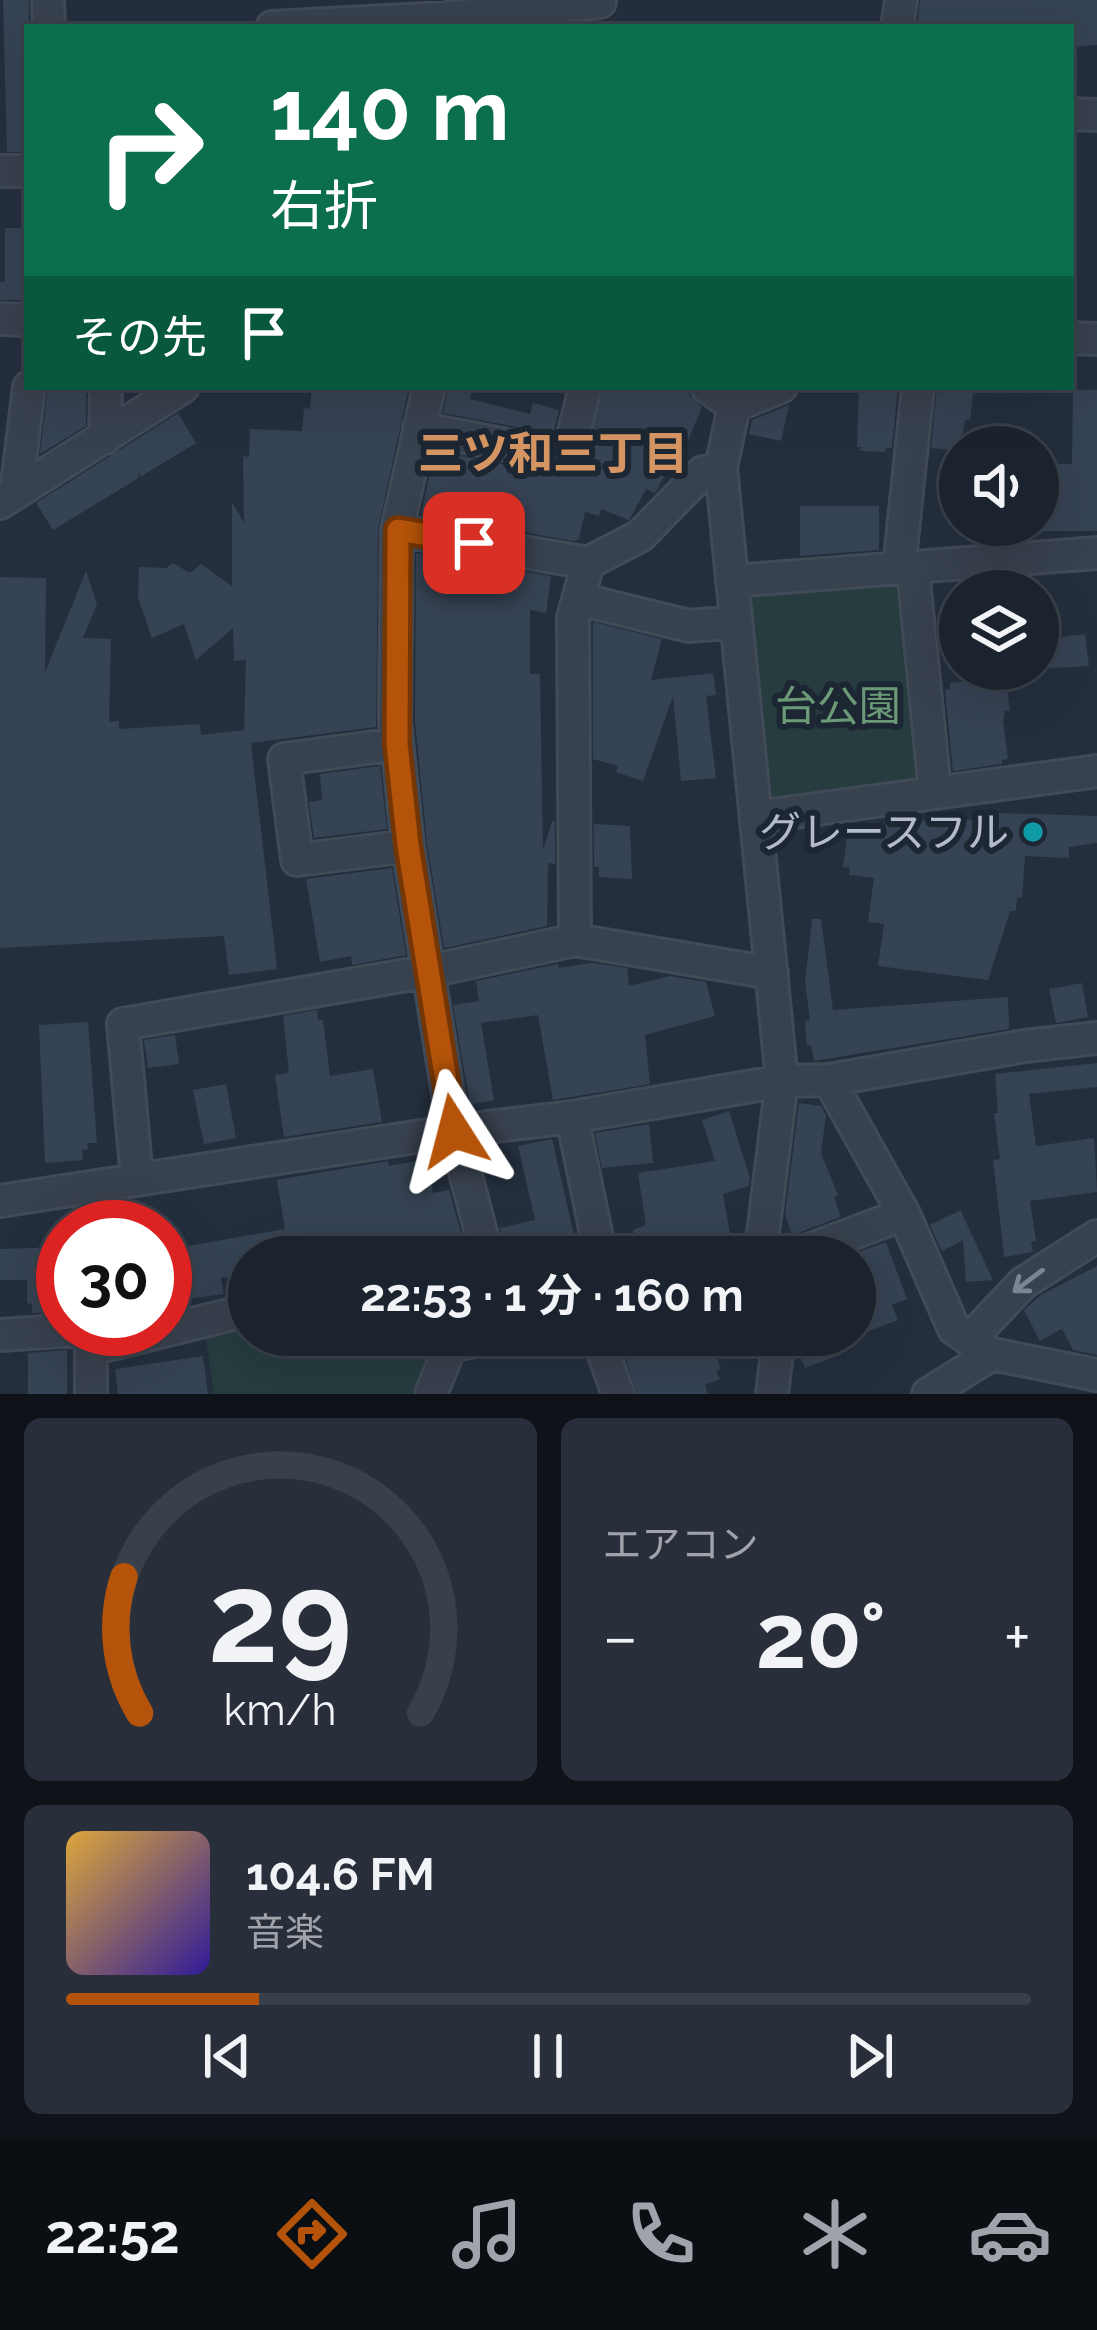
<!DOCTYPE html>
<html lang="ja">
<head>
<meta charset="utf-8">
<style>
  :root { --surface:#1b232e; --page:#282f3a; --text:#f1f3f6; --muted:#a0a4aa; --line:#39404a; --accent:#b45309 }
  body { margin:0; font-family:Raleway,"Noto Sans JP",sans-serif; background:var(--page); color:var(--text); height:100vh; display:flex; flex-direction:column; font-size:45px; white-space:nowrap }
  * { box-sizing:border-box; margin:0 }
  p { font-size:39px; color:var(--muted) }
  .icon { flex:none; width:66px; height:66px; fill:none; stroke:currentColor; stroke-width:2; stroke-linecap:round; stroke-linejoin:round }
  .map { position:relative; height:1394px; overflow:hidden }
  .side { display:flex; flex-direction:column; gap:24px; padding:24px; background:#0f1319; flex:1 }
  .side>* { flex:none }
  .banner { position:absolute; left:24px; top:24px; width:1050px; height:366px; border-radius:0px; box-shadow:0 12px 48px #0002,0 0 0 3px var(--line); background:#0b6e4f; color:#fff; overflow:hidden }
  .fabs { position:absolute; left:939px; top:426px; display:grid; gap:24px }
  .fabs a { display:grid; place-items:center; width:120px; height:120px; border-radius:50%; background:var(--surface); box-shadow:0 12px 48px #0002,0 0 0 3px var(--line); font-size:60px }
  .speed { position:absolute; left:36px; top:1200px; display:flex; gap:24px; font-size:60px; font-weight:700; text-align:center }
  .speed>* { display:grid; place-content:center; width:156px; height:156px; border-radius:50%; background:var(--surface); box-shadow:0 12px 48px #0002,0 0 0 3px var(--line); line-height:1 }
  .speed .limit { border:18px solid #d22; background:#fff; color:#111 }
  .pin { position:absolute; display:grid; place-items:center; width:102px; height:102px; color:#fff; margin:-51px; border-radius:24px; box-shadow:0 6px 18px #0006 }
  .me { position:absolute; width:132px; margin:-66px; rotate:351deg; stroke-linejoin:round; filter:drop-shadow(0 0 9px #0008) }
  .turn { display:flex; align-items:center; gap:42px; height:252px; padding:0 48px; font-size:54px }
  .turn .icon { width:156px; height:156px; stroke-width:2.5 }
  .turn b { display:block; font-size:84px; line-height:102px }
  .then { display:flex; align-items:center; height:114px; padding:0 48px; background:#0003; gap:24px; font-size:45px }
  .big { font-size:90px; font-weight:700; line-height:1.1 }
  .side .widget { flex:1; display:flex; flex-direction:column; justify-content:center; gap:18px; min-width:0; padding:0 42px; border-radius:18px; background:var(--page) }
  .side .dial { align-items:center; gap:0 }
  .dial svg { height:312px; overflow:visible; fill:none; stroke:var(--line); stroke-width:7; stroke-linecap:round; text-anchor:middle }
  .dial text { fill:var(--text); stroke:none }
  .song { display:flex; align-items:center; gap:36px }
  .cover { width:144px; height:144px; border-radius:18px; background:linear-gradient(135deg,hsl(40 70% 55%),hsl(250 70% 35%)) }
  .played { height:12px; border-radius:6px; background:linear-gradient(90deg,var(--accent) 20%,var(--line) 20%) }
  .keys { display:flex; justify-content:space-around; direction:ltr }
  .heat { display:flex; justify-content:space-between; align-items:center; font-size:66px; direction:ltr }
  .side .tiles { flex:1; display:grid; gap:24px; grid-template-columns:1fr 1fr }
  .widget:last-child { grid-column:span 2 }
  .trip { position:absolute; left:228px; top:1236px; width:648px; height:120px; border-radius:60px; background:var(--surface); box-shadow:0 12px 48px #0002,0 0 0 3px var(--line); font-weight:700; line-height:120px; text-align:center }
  .tab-bar { display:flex; height:192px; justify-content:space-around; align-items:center; background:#0b0e12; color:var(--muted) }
  .tab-bar .icon { width:84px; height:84px }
  .tab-bar .current { color:var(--accent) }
  .tab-bar b { font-size:54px; color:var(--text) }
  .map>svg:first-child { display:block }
</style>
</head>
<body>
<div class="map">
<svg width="1097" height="1394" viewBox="0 0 1097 1394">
  <rect width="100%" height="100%" fill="#242f3e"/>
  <path fill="#263c3f" d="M895,581L903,586L923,775L918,781L781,800L770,795L749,602L759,591Z
    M249,1322V1335H435L438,1346L416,1394H214L205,1332Z"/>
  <path fill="#364354" d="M3,0H29L27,152H7Z
    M920,0H1097V45L1071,47V27H917Z
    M5,228H27V300H0V282H5Z
    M48,387H86V426L40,454Z
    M312,387H409L378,529L376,727L251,743L277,969L229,975L224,936L0,948V577L46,578L45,672L86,571L97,604L83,638L111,639L109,722L119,721V729L200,724L201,735L244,730L246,660L234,661L233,628L196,660L184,624L152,638L138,598L139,567L166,568L173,563L190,573L201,564L232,586V502L244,523L243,456L249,457L250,429L302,431L304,408L310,409Z
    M448,387H473L470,399L530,414L533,403L559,410L553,434L443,413Z
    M604,387H688L690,396L702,407L676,469L669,467L655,493L646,489L629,520L601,509L599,516L585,512L579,539L573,541L421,514L435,451L564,476L581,471Z
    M859,387H898L892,448H886L885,452L860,451L861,447H857Z
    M937,387H974L970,420H965L960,451L931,448Z
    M1073,390H1097V531H1038V464H1072Z
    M789,405L781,441L749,434L752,420Z
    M178,413L196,443L140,477V471L137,479L53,530L36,503Z
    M800,506H879V550L800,556Z
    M416,553L551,576L546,613L530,610V674H540L543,850L552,821H555V864L548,863L547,926L444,948L427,843L415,721Z
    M593,622L662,639L651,680L713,673L716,695L706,696L716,778L681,781L673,696L643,781L616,772L618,766L593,759Z
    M1085,634L1089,666L1038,669V640Z
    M1006,677L1010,711H1005L1003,720L1008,759L1002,760V764L953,771L945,690L950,689V683Z
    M380,766L387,829L314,838L309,802L322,800L320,774Z
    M996,813L1097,816V843L1069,847V858L1025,856L1022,898L1017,897L1016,911H1010L988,980L878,966L884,924L868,922L874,878L849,875L850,868L843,867L848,829L870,831L871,822L914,827L915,819L926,820L927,814L995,823Z
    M594,824L630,826L632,879L599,877V867H594Z
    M392,868L406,955L352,965L351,956L320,962L306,879Z
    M812,919H821L833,1010L1008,997L1009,1029L814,1061L811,1045H807L805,1021L810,1020L805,982Z
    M592,963L627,968L629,986L670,976L706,982L715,1016L645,1035L650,1084L553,1100L538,1015L481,1023L494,1100L470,1105L453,1005L479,1001L476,981L558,964L559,968Z
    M1082,983L1088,1017L1056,1023L1049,989Z
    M317,1010L318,1020H323L330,1076L373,1069L382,1122L284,1137L275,1075L289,1073L283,1016Z
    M88,1022L97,1143H87L88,1149L82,1150L83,1160L45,1163L39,1025Z
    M175,1035L179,1064L148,1068L144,1040Z
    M1097,1063V1087L1029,1094L1036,1146L1094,1138L1097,1192L1030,1201L1036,1241L1031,1242L1033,1252L1004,1257L993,1160L1000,1159L994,1113H998L995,1074Z
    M226,1084L236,1138L204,1144L193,1090Z
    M799,1103L821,1106L826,1115L821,1153L838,1195L834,1197L841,1217L792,1235L785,1215Z
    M729,1111L750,1178L749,1186L723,1194L734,1257H642L633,1230L646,1225L638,1173L715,1161L702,1120Z
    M649,1124L653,1163L602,1168L595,1133Z
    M552,1139L579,1257H504L500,1228L535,1220L518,1146Z
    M427,1159L433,1193L449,1190L462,1236L341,1257H241L244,1274L221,1278L224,1294L165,1302V1250L285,1229L277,1180L388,1161L389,1166Z
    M961,1210L963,1216L993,1280L966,1282L963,1240L942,1251L940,1247L930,1225Z
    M886,1242L907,1299L892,1305L898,1320L855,1336V1257H845Z
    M61,1247L63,1311L32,1313V1304L27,1303V1280H0V1249Z
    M1097,1266V1355L1073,1350L1062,1329L1040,1341L1024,1310L1041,1295Z
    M618,1335H709L721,1369L716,1371L720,1379L705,1385L708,1394H637Z
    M792,1335H835L842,1354L805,1368Z
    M67,1350V1394H28V1353Z
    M203,1356L208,1394H118L115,1369Z"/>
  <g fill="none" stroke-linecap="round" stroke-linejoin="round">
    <g stroke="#414a57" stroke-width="36">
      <path id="minor" d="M48,0L49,27
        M272,27L445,18L600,2
        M897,27L901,0
        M1071,114L1097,115
        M0,171H27
        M0,319L27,320
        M1071,338L1097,339
        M429,387L397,530L395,722L408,846L454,1131L486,1251L462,1257
        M707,387L734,406L781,387
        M734,406L721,468L782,1081L760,1257
        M419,428L568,457L585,387
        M105,438L106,387
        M16,493L29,387
        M0,503L183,387
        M397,530L588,563
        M899,568L918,387
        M913,569L935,791
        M732,581L1097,553
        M579,599L689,626L736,622
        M397,744L284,759L297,860L408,846
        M758,817L1097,771
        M575,940L573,618L588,563L640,536L703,472L721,468
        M829,1080L904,1214L954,1329L992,1354L1097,1375
        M572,1117L601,1257
        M137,1179L123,1024L430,971L575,940L772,973
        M0,1201L454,1131L572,1117L782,1081L829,1080L1025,1046L1097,1038
        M94,1227L95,1189
        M790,1257L904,1214
        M0,1335L91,1329
        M597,1335L618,1394
        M770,1335L777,1353L772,1394
        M969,1340L1023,1283L1097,1236
        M91,1349L249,1310
        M91,1394V1329
        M431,1394L451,1345L513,1335
        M928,1394L992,1354"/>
    </g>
    <use href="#minor" stroke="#38414e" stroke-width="30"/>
  </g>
  <defs><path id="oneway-shaft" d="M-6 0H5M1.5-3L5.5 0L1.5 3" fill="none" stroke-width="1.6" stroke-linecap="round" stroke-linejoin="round" transform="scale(3)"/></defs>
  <use stroke="#7c8592" href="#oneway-shaft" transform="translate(1028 1281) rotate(143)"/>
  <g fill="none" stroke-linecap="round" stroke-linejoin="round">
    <g stroke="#753606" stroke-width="30">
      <path id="route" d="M454,1131L408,845L397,744L398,530L474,543"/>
    </g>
    <use href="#route" stroke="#b45309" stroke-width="21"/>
  </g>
  <circle fill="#0f9aa8" stroke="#1d2633" stroke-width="4.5" cx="1033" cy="832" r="12"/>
  <g text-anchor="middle" stroke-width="12" stroke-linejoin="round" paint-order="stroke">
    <g font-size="42" fill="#6b9a76" stroke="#1d2633">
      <text x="838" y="721">台公園</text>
    </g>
    <g font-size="42" fill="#b4bcc9" stroke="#1d2633" text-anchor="end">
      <text x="1009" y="847">グレースフル</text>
    </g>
    <g font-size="45" font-weight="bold" fill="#d59563" stroke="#1d2633">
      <text x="553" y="469">三ツ和三丁目</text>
    </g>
  </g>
</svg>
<div class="fabs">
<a><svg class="icon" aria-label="sound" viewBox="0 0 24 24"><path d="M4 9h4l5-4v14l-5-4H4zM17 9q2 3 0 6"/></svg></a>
<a><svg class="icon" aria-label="layers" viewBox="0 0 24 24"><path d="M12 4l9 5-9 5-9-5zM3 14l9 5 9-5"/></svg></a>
</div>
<div class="speed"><div class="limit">30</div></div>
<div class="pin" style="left:474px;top:543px;background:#d93025"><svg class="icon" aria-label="arrive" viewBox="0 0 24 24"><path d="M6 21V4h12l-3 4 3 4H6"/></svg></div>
<svg class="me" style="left:454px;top:1131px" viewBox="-20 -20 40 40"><path d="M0-17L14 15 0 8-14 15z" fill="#b45309" stroke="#fff" stroke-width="4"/></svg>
<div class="trip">22:53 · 1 分 · 160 m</div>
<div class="banner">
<div class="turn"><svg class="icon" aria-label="right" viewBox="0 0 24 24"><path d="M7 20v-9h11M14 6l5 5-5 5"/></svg><div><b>140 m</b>右折</div></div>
<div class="then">その先<svg class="icon" aria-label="arrive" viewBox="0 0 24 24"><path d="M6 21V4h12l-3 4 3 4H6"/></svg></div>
</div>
</div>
<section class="side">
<div class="tiles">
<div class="widget dial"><svg viewBox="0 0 100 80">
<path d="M14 69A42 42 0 1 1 86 69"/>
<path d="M14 69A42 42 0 0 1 10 34" stroke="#b45309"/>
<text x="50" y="56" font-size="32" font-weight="700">29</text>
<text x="50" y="72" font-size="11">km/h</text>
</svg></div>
<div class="widget"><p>エアコン</p>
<div class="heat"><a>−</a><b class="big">20°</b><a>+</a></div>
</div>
<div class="widget">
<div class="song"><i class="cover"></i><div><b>104.6 FM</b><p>音楽</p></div></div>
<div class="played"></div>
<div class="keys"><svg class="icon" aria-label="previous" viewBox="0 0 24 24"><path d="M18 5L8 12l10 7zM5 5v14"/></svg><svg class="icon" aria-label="pause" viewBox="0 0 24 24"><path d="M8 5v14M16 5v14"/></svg><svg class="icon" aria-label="next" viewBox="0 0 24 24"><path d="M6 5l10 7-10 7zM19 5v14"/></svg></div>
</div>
</div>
</section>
<nav class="tab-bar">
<b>22:52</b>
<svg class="icon current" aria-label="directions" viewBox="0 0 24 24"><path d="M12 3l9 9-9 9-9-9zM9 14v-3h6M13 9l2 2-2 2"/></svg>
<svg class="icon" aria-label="music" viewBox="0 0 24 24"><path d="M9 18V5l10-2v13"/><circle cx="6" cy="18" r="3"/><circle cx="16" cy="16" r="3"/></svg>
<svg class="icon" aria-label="phone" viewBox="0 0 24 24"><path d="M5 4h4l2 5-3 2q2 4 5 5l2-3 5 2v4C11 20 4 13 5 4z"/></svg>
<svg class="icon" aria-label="climate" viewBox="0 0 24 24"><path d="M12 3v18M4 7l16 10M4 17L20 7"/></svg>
<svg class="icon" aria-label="car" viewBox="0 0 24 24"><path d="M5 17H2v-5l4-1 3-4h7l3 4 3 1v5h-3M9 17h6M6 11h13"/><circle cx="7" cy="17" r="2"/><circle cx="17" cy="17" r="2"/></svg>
</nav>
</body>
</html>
